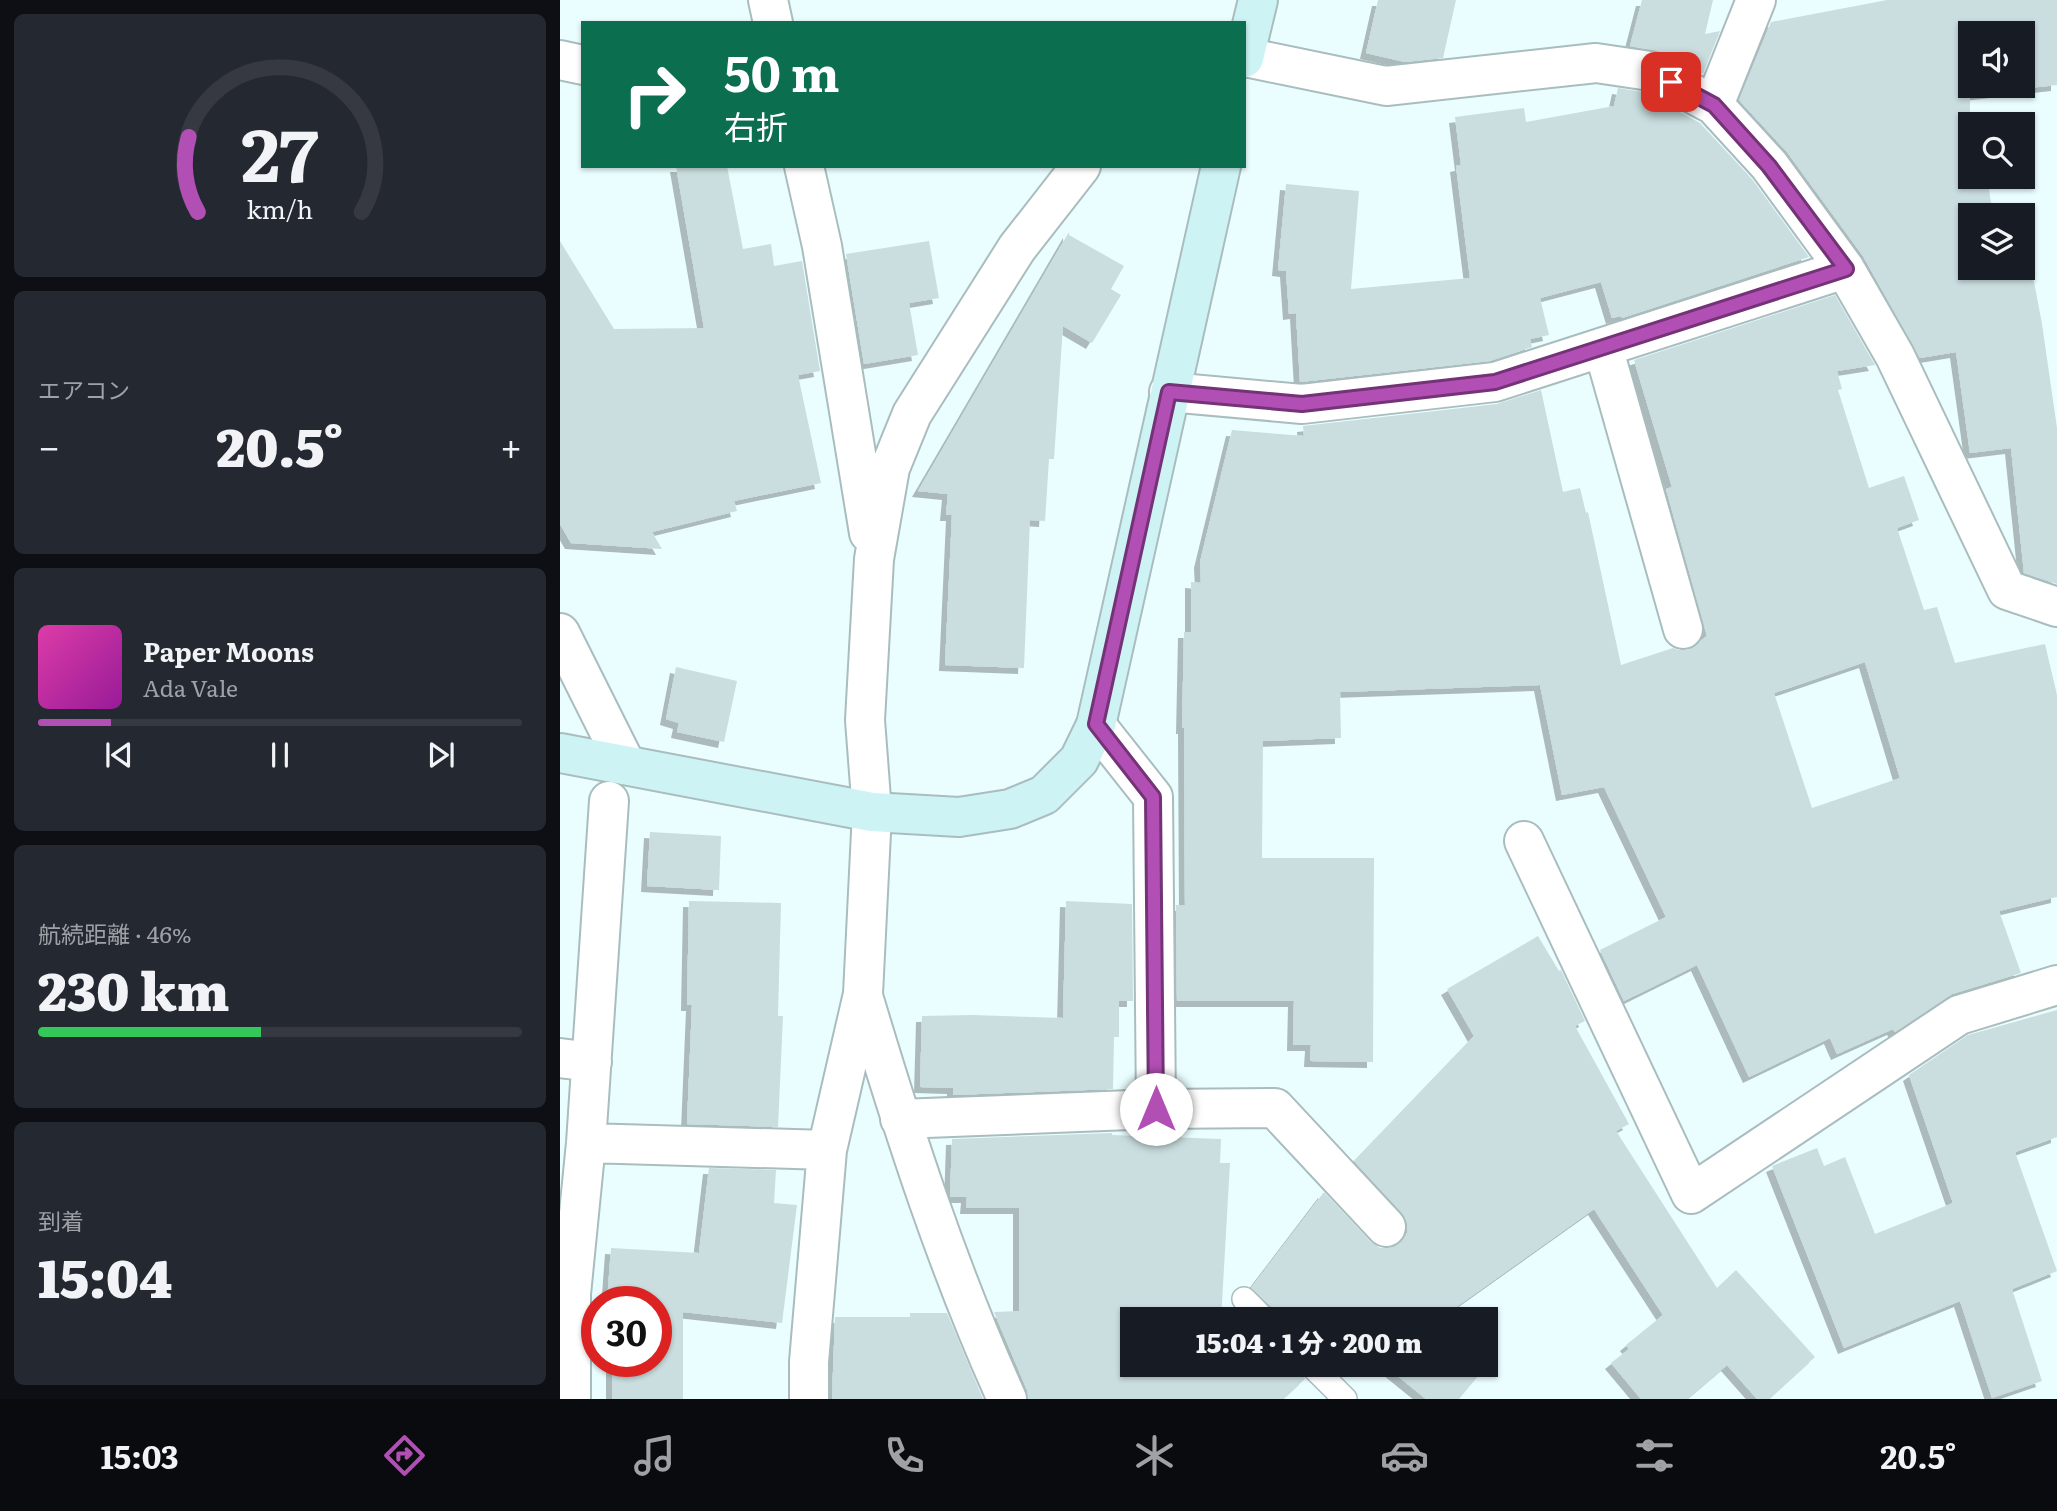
<!DOCTYPE html>
<html lang="ja">
<head>
<meta charset="utf-8">
<style>
  :root { --surface:#171b24; --page:#242831; --text:#f1f3f6; --muted:#9ea1a6; --line:#363941; --accent:#b24fb5 }
  body { margin:0; font-family:Literata,"Noto Sans JP",serif; background:var(--page); color:var(--text); height:100vh; display:flex; flex-direction:column; font-size:26px; white-space:nowrap }
  * { box-sizing:border-box; margin:0 }
  p { font-size:23px; color:var(--muted) }
  .icon { flex:none; width:38px; height:38px; fill:none; stroke:currentColor; stroke-width:2; stroke-linecap:round; stroke-linejoin:round }
  .map { position:relative; flex:1; overflow:hidden }
  .sheet { display:flex; flex-direction:column; gap:14px; padding:14px; background:#0d0f14; width:560px }
  .sheet>* { flex:none }
  .banner { position:absolute; left:21px; top:21px; width:665px; height:147px; border-radius:0px; box-shadow:0 2px 5px #0004; background:#0b6e4f; color:#fff; overflow:hidden }
  .controls { position:absolute; left:1398px; top:21px; display:grid; gap:14px }
  .controls a { display:grid; place-items:center; width:77px; height:77px; border-radius:0px; background:var(--surface); box-shadow:0 2px 5px #0004; font-size:35px }
  .speed { position:absolute; left:21px; top:1286px; display:flex; gap:14px; font-size:35px; font-weight:700; text-align:center }
  .speed>* { display:grid; place-content:center; width:91px; height:91px; border-radius:50%; background:var(--surface); box-shadow:0 2px 5px #0004; line-height:1 }
  .speed .limit { border:10px solid #d22; background:#fff; color:#111 }
  .pin { position:absolute; display:grid; place-items:center; width:60px; height:60px; color:#fff; margin:-30px; border-radius:14px; box-shadow:0 4px 10px #0006 }
  .me { position:absolute; width:77px; margin:-38px; rotate:0deg; stroke-linejoin:round; filter:drop-shadow(0 0 5px #0008) }
  .turn { display:flex; align-items:center; gap:24px; height:147px; padding:0 28px; font-size:32px }
  .turn .icon { width:91px; height:91px; stroke-width:2.5 }
  .turn b { display:block; font-size:49px; line-height:60px }
  .big { font-size:52px; font-weight:800; line-height:1.1 }
  .sheet .card { flex:1; display:flex; flex-direction:column; justify-content:center; gap:10px; min-width:0; padding:0 24px; border-radius:10px; background:var(--page) }
  .sheet .dial { align-items:center; gap:0 }
  .dial svg { height:182px; overflow:visible; fill:none; stroke:var(--line); stroke-width:7; stroke-linecap:round; text-anchor:middle }
  .dial text { fill:var(--text); stroke:none }
  .song { display:flex; align-items:center; gap:21px }
  .cover { width:84px; height:84px; border-radius:10px; background:linear-gradient(135deg,hsl(320 70% 55%),hsl(300 70% 35%)) }
  .played { height:7px; border-radius:4px; background:linear-gradient(90deg,var(--accent) 15%,var(--line) 15%) }
  .keys { display:flex; justify-content:space-around; direction:ltr }
  .heat { display:flex; justify-content:space-between; align-items:center; font-size:38px; direction:ltr }
  .charge { height:10px; border-radius:5px; background:linear-gradient(90deg,#34c759 46%,var(--line) 0) }
  .trip { position:absolute; left:560px; top:1307px; width:378px; height:70px; border-radius:0px; background:var(--surface); box-shadow:0 2px 5px #0004; font-weight:800; line-height:70px; text-align:center }
  .menu { display:flex; height:112px; justify-content:space-around; align-items:center; background:#090b0e; color:var(--muted) }
  .menu .icon { width:49px; height:49px }
  .menu .on { color:var(--accent) }
  .menu b { font-size:32px; color:var(--text) }
  main { display:flex; flex:1; min-height:0 }
  .map>svg:first-child { display:block }
</style>
</head>
<body>
<main>
<section class="sheet">
<div class="card dial"><svg viewBox="0 0 100 80">
<path d="M14 69A42 42 0 1 1 86 69"/>
<path d="M14 69A42 42 0 0 1 10 36" stroke="#b24fb5"/>
<text x="50" y="56" font-size="32" font-weight="700">27</text>
<text x="50" y="72" font-size="11">km/h</text>
</svg></div>
<div class="card"><p>エアコン</p>
<div class="heat"><a>−</a><b class="big">20.5°</b><a>+</a></div>
</div>
<div class="card">
<div class="song"><i class="cover"></i><div><b>Paper Moons</b><p>Ada Vale</p></div></div>
<div class="played"></div>
<div class="keys"><svg class="icon" aria-label="previous" viewBox="0 0 24 24"><path d="M18 5L8 12l10 7zM5 5v14"/></svg><svg class="icon" aria-label="pause" viewBox="0 0 24 24"><path d="M8 5v14M16 5v14"/></svg><svg class="icon" aria-label="next" viewBox="0 0 24 24"><path d="M6 5l10 7-10 7zM19 5v14"/></svg></div>
</div>
<div class="card"><p>航続距離 · 46%</p><b class="big">230 km</b><div class="charge"></div></div>
<div class="card"><p>到着</p><b class="big">15:04</b></div>
</section>
<div class="map">
<svg width="1497" height="1399" viewBox="0 0 1497 1399">
  <defs>
    <filter id="shadow"><feDropShadow dx="-6" dy="6" stdDeviation="0" flood-color="#0004"/></filter>
  </defs>
  <rect width="100%" height="100%" fill="#eafeff"/>
  <path fill="#cadedf" fill-rule="evenodd" filter="url(#shadow)" d="M818,0H896L883,58L845,62L806,53Z
    M1082,0H1153L1145,34L1160,31L1143,74L1100,52L1070,46Z
    M1327,0H1497V85L1410,95V177H1427L1433,215H1410V268H1463V239H1466L1482,324L1497,428V584L1464,573L1451,448L1410,453L1396,352L1360,358L1303,256L1227,152L1179,100L1211,22ZM1410,33H1463V86H1410Z
    M1058,88L1083,92L1140,123L1192,179L1249,257L1062,318L1061,316L1052,318L1041,282L980,298L989,335L970,339L972,347L930,361L740,382L736,313L729,314L726,271L718,270L726,184L799,191L791,289L910,278L896,166L901,165L895,117L964,108L966,122L1054,106Z
    M116,166H167L183,249L211,244L214,266L242,261L260,371L238,375L261,483L174,501L177,511L92,532L102,549L11,543L0,524V241L54,329L144,328Z
    M509,232V235L564,266L551,289L561,295L532,343L503,326L494,459H489L485,521L470,520L464,668L385,665L392,515H386L388,494L358,491Z
    M369,241L379,298L349,303L358,355L304,364L286,254Z
    M1275,295L1315,365L1277,371L1282,389L1278,390L1309,488L1344,476L1359,520L1337,528L1364,610L1377,607L1395,663L1485,644L1497,695V897L1439,911L1461,973L1392,994L1335,1032L1333,1029L1277,1054L1270,1038L1189,1077L1137,965L1064,1001L1040,950L1106,917L1044,787L1002,795L980,685L780,692L781,738L703,741L702,858H814L813,1062L750,1061L751,1045H733L734,1001H617L616,905H625L624,728H622L624,632H631V582L641,583L640,562L672,430L744,436L743,426L937,404L981,390L1003,492L1020,488L1026,513L1028,512L1061,665L1113,648L1118,650H1128L1147,636L1106,489L1112,487L1074,360ZM1305,662L1340,778L1252,808L1214,693Z
    M116,667L177,681L164,742L117,732L119,723L106,719Z
    M90,832L161,836L159,890L87,886Z
    M129,901L221,903L218,1016H223L218,1127L127,1124L132,1005H127Z
    M506,901L572,904L573,1001H559V1037H554L553,1089L393,1095V1088L360,1087L362,1016L412,1015L503,1018Z
    M978,936L999,971L1001,970L1025,1021L1015,1026L1069,1124L1056,1131L1157,1288L1176,1270L1255,1357L1209,1399H1197L1167,1365L1127,1399H1081L1051,1363L1069,1349L1066,1345L1103,1315L1034,1209L878,1320H719L715,1310L691,1288L764,1192L811,1242L820,1248H830L841,1242L847,1233V1223L842,1213L794,1161L914,1036L887,989Z
    M1497,1010V1137L1455,1152L1497,1271L1452,1289L1482,1381L1432,1398L1400,1301L1284,1348L1212,1166L1257,1148L1264,1166L1285,1157L1315,1234L1393,1203L1349,1075L1408,1035Z
    M552,1133V1135L661,1139L660,1163H670L661,1320H572V1365H737L745,1379L723,1399H468L467,1390L434,1312L459,1311V1208H406L407,1197H390L392,1139Z
    M149,1168L216,1170L214,1203L237,1205L222,1323L123,1312V1399H52V1362H96V1302H47L51,1248L139,1253Z
    M350,1313H387L423,1399H272L275,1317H350Z
    M824,1365H919L924,1369L899,1399H866Z"/>
  <g fill="none" stroke-linecap="round" stroke-linejoin="round">
    <g stroke="#aabdbe" stroke-width="26">
      <path id="lane" d="M684,1299L705,1320
        M751,1365L785,1399"/>
    </g>
    <g stroke="#aabdbe" stroke-width="42">
      <path id="street" d="M208,0L213,23
        M685,57L826,86L1036,63L1090,71L1154,105L1209,165L1285,269L1335,356L1447,590L1497,607
        M0,60L23,65
        M1154,105L1196,0
        M244,166L262,246L309,533
        M1043,347L1123,629
        M609,392L742,404L935,382L1285,269
        M0,633L66,765
        M536,725L593,797L596,1109
        M964,841L1131,1194L1399,1015L1497,985
        M303,996C344,1133 388,1269 447,1399
        M0,1058L32,1062
        M340,1119L596,1109L715,1108L826,1227
        M26,1143L267,1150
        M11,1399V1294L26,1143L49,801
        M249,1399V1362L267,1150L303,994L312,812L305,720L314,559L330,468L352,414L457,248L521,166"/>
    </g>
    <g stroke="#aabdbe" stroke-width="42">
      <path id="secondary" d="M684,58L698,0
        M0,753L312,812L399,817L450,809L484,795L519,760L536,725L661,166"/>
    </g>
    <use href="#lane" stroke="#fff" stroke-width="23"/>
    <use href="#street" stroke="#fff" stroke-width="38"/>
    <use href="#secondary" stroke="#cef3f5" stroke-width="38"/>
  </g>
  <g fill="none" stroke-linecap="round" stroke-linejoin="round">
    <g stroke="#743376" stroke-width="18">
      <path id="route" d="M596,1109L593,797L536,724L609,392L742,404L935,382L1286,269L1209,166L1154,105L1111,82"/>
    </g>
    <use href="#route" stroke="#b24fb5" stroke-width="12"/>
  </g>
</svg>
<div class="controls">
<a><svg class="icon" aria-label="sound" viewBox="0 0 24 24"><path d="M4 9h4l5-4v14l-5-4H4zM17 9q2 3 0 6"/></svg></a>
<a><svg class="icon" aria-label="search" viewBox="0 0 24 24"><circle cx="10" cy="10" r="6"/><path d="M15 15l6 6"/></svg></a>
<a><svg class="icon" aria-label="layers" viewBox="0 0 24 24"><path d="M12 4l9 5-9 5-9-5zM3 14l9 5 9-5"/></svg></a>
</div>
<div class="speed"><div class="limit">30</div></div>
<div class="pin" style="left:1111px;top:82px;background:#d93025"><svg class="icon" aria-label="arrive" viewBox="0 0 24 24"><path d="M6 21V4h12l-3 4 3 4H6"/></svg></div>
<svg class="me" style="left:596px;top:1109px" viewBox="-20 -20 40 40"><circle r="19" fill="#fff"/><path d="M0-13L10 11 0 6-10 11z" fill="#b24fb5"/></svg>
<div class="trip">15:04 · 1 分 · 200 m</div>
<div class="banner">
<div class="turn"><svg class="icon" aria-label="right" viewBox="0 0 24 24"><path d="M7 20v-9h11M14 6l5 5-5 5"/></svg><div><b>50 m</b>右折</div></div>
</div>
</div>
</main>
<nav class="menu">
<b>15:03</b>
<svg class="icon on" aria-label="directions" viewBox="0 0 24 24"><path d="M12 3l9 9-9 9-9-9zM9 14v-3h6M13 9l2 2-2 2"/></svg>
<svg class="icon" aria-label="music" viewBox="0 0 24 24"><path d="M9 18V5l10-2v13"/><circle cx="6" cy="18" r="3"/><circle cx="16" cy="16" r="3"/></svg>
<svg class="icon" aria-label="phone" viewBox="0 0 24 24"><path d="M5 4h4l2 5-3 2q2 4 5 5l2-3 5 2v4C11 20 4 13 5 4z"/></svg>
<svg class="icon" aria-label="climate" viewBox="0 0 24 24"><path d="M12 3v18M4 7l16 10M4 17L20 7"/></svg>
<svg class="icon" aria-label="car" viewBox="0 0 24 24"><path d="M5 17H2v-5l4-1 3-4h7l3 4 3 1v5h-3M9 17h6M6 11h13"/><circle cx="7" cy="17" r="2"/><circle cx="17" cy="17" r="2"/></svg>
<svg class="icon" aria-label="filters" viewBox="0 0 24 24"><path d="M4 7h16M4 17h16"/><circle cx="9" cy="7" r="2"/><circle cx="15" cy="17" r="2"/></svg>
<b>20.5°</b>
</nav>
</body>
</html>
